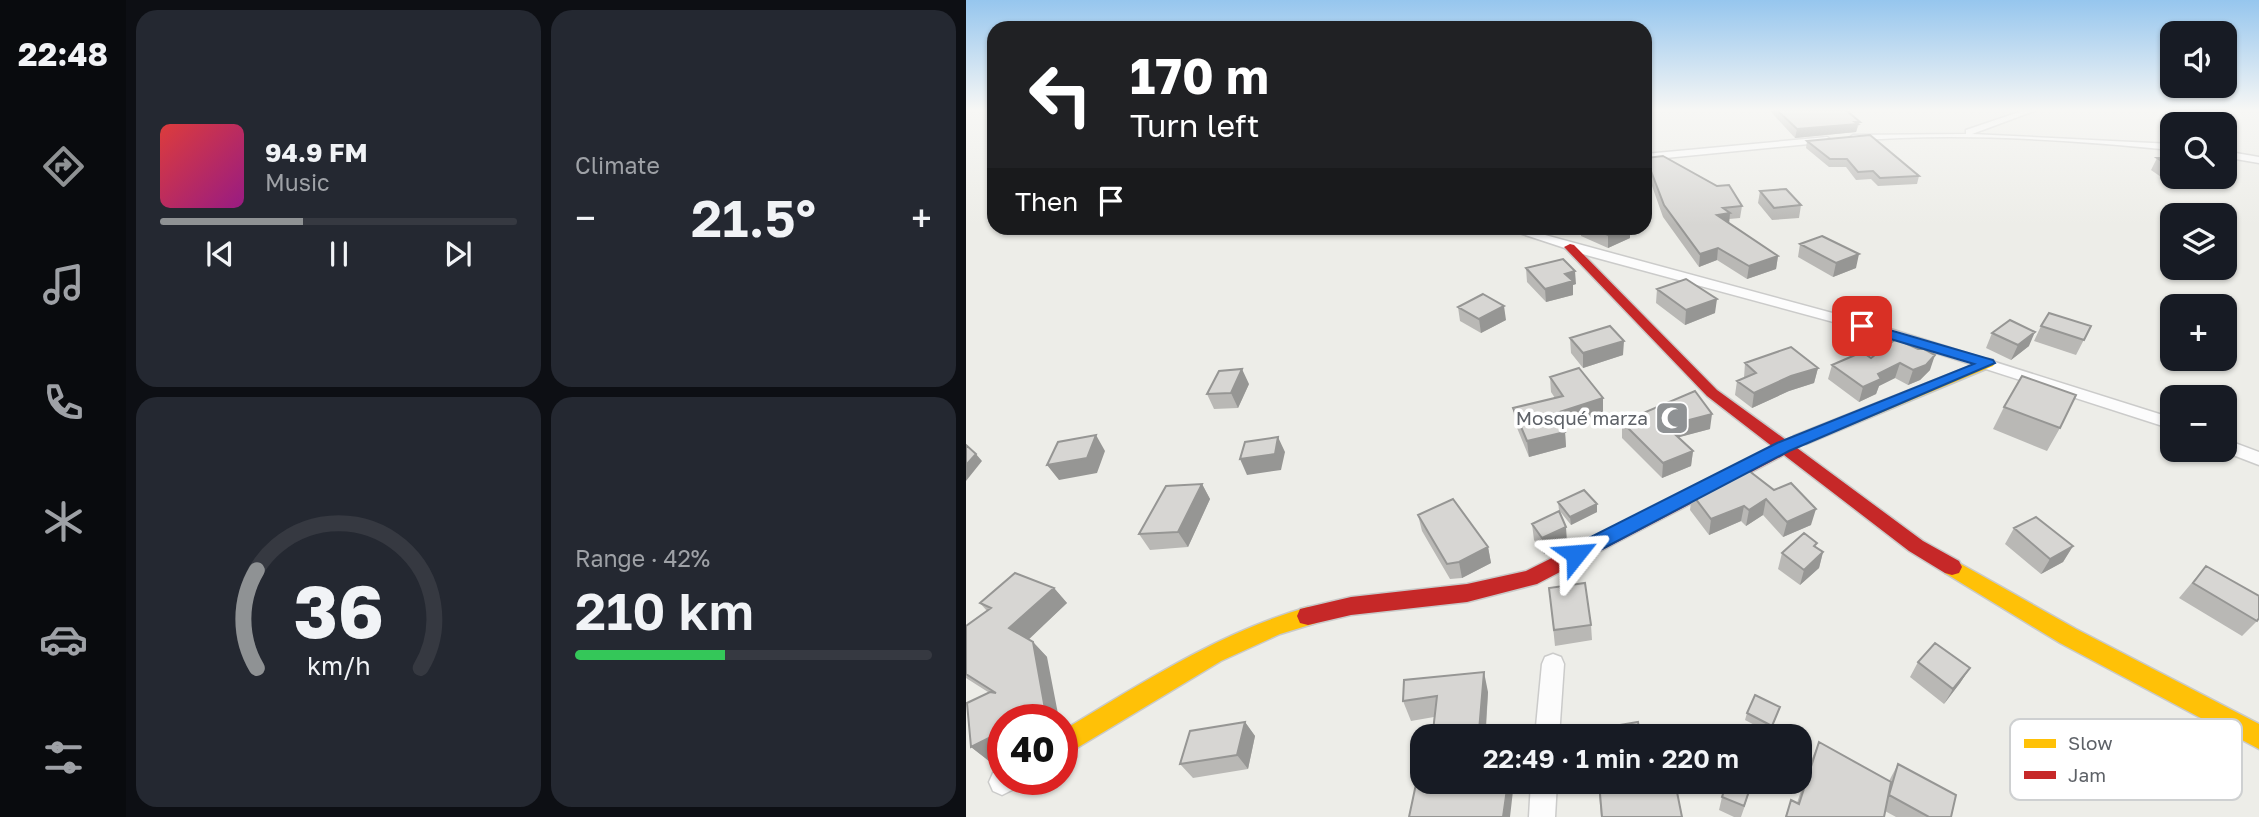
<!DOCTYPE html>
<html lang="en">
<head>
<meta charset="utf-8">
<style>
  :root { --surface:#171b24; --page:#242831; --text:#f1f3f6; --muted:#9ea1a6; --line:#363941; --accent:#8f9294 }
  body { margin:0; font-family:"Golos Text",sans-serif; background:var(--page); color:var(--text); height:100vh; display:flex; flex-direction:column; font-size:26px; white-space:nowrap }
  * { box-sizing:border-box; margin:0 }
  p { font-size:23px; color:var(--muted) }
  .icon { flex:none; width:38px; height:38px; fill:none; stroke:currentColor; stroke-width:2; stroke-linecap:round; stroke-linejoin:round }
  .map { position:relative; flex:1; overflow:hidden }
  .drawer { display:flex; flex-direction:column; gap:10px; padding:10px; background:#0d0f14; width:840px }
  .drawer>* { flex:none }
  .hud { position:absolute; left:21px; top:21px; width:665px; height:214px; border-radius:21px; box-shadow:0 2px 5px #0004; background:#202124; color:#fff; overflow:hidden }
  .controls { position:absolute; left:1194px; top:21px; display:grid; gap:14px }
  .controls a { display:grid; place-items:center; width:77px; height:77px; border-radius:14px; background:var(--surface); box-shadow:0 2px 5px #0004; font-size:35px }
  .speed { position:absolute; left:21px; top:704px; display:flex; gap:14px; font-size:35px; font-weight:700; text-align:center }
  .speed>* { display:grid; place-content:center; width:91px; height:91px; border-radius:50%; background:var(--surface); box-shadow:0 2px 5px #0004; line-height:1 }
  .speed .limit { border:10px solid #d22; background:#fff; color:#111 }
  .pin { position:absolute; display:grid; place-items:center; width:60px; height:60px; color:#fff; margin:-30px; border-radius:14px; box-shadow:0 4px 10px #0006 }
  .me { position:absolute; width:77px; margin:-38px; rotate:62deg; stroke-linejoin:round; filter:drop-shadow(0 0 5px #0008) }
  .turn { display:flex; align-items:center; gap:24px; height:147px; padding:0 28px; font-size:32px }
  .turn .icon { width:91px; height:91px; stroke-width:2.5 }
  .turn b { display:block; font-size:49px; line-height:60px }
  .then { display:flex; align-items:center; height:66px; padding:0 28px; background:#0003; gap:14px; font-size:26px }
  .big { font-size:52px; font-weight:600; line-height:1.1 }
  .drawer .tile { flex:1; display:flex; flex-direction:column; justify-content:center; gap:10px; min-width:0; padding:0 24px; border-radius:21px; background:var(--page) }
  .drawer .dial { align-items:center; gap:0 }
  .dial svg { height:182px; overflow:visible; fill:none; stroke:var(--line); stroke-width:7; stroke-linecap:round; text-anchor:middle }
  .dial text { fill:var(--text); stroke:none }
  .song { display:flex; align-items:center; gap:21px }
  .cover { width:84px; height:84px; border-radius:10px; background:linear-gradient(135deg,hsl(0 70% 55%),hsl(310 70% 35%)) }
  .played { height:7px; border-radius:4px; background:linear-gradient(90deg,var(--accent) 40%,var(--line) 40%) }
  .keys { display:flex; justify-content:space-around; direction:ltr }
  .heat { display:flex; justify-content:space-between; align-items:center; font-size:38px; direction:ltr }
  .charge { height:10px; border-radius:5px; background:linear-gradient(90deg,#34c759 42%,var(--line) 0) }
  .drawer .tiles { flex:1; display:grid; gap:10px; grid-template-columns:repeat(2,1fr) }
  .trip { position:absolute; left:444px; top:724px; width:402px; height:70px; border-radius:21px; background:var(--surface); box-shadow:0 2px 5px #0004; font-weight:600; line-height:70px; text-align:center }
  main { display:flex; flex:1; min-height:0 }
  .dock { display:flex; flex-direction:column; width:126px; justify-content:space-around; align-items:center; background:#090b0e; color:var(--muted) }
  .dock .icon { width:49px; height:49px }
  .dock .current { color:var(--accent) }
  .dock b { font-size:32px; color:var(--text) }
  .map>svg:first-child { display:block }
</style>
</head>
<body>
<main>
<nav class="dock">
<b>22:48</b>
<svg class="icon current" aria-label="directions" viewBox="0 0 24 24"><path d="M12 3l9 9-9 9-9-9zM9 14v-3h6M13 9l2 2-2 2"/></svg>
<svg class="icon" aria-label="music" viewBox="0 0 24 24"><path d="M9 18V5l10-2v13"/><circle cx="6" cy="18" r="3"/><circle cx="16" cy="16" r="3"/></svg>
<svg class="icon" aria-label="phone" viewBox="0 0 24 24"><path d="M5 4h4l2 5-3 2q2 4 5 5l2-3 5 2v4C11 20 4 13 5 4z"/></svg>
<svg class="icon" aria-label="climate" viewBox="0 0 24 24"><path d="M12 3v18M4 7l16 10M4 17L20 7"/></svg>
<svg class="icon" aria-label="car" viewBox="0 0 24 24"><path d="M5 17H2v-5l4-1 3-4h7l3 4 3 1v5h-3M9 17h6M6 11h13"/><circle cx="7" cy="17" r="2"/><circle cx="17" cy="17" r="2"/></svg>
<svg class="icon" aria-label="filters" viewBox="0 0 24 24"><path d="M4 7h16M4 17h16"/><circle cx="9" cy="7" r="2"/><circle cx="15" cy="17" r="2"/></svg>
</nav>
<section class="drawer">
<div class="tiles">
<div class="tile">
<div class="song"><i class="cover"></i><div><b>94.9 FM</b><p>Music</p></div></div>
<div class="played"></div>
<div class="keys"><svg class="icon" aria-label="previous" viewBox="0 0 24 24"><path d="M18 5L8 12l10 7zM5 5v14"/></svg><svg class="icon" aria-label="pause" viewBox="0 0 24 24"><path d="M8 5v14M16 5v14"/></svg><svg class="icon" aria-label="next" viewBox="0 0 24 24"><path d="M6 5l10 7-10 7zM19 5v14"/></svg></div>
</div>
<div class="tile"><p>Climate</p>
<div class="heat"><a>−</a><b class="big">21.5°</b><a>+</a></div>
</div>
<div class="tile dial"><svg viewBox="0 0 100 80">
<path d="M14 69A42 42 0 1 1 86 69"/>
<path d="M14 69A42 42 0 0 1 14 26" stroke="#8f9294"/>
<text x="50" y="56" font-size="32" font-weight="700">36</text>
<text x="50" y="72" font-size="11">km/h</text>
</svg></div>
<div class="tile"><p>Range · 42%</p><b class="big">210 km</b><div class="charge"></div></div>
</div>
</section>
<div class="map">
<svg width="1293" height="817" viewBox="0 0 1293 817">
  <rect width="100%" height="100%" fill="#edede8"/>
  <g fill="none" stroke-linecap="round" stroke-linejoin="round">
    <g stroke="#cbcbca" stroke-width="3">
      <path id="street" d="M1059,110H1071L1006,134L1206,144V150C1103,140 989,132 887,141L883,138L887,135L1000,134V130Z
        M861,137L865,140L864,142L679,160V154Z
        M1258,151L1293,157V163L1258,157Z
        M538,228H553L918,327L1206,418V429L908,333L620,255Z
        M1258,439L1293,452V465L1254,450H1258Z
        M587,654L595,657L598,664L593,737H569L576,664L579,657Z
        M37,768V779H54L50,788L36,795L27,791L23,782L27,773Z
        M565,782H591L589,817H563Z"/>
    </g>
    <g stroke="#c9cac9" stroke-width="3">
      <path id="slow" d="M1022,359L1027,360L1029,363L1027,366L840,444H828L826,440L828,436Z
        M986,559L1110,629L1293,724V749L1094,643L979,573L976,567L979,561Z
        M342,607L350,609L353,616L350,623L314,634L255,661L96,757V731C176,683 252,633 342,607Z"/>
    </g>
    <g stroke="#c9cac9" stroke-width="3">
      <path id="jam" d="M604,244L608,245L751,390L820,440L834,434L840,436L842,440L831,448L957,541L993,561L996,567L993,573L986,575L979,573L943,551L818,455L571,584L501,602L385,615L342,625L334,623L331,616L334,609L385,597L501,584L560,571L807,447L741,396L600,249L598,247Z"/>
    </g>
    <use href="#street" fill="#fcfcfc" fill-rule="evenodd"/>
    <use href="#slow" fill="#ffc107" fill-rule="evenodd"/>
    <use href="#jam" fill="#c62828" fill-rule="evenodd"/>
  </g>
  <path fill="#b9b8b5" d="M805,110H880L894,122L890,132L829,138L805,112Z
    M841,141L953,176L951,184L912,186L905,179L890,180L880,167H863L840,148Z
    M680,158L751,186L776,206L774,218L763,219V223L812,256L810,269L781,279L751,260L733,267L697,217L680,169Z
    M1191,158H1206V177H1254L1249,187L1208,186L1185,170Z
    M794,191L835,205L833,218L806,220L792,203Z
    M615,228H664V238L642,248L615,236Z
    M834,244L890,268L867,277L832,257Z
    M560,268L610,284L607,285V295L580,302L561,282Z
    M691,289L749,313L719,325L690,303Z
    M492,307L540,320L515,333L494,321Z
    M1075,326H1125L1110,355L1068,341Z
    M1026,333L1063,346L1045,360L1020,348Z
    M604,338L657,355L617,368L605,353Z
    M905,358L964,370L954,380L942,385L929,378L913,386L910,394L893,402L862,379L866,365Z
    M779,363L852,368L848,383L823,391L786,408L769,395L771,381L778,378Z
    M584,377L637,413L597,426L599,432L600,447L563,457L549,423L547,408L589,398L585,392Z
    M283,384L272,408L248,409L241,394Z
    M1038,407L1094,428L1081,451L1027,429Z
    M656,422L744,429L713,437L727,451L725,466L696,478L656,438Z
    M778,467L845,525L817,537L797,515L780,526L775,521L743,535L724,510L726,494Z
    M236,484L244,499L222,547L184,550L173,534Z
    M592,502L631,512L605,525L593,510Z
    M452,515L522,547L525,563L496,578L484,579L456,531Z
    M566,524L601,542L578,554L568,540Z
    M1048,528L1107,546L1097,562L1075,574L1039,544Z
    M850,547L857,552L853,568L834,585L812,569L816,553Z
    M1240,566L1291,621L1276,636L1213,598Z
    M88,588L101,603L62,639L67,642L81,657L23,761L5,747L22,692L0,678V626L21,611L14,603Z
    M583,588L625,625L626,640L589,646Z
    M952,662L1004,668L994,683L978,704L944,677Z
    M438,680L522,692L520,731L548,732V737H460L467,731L468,717L445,721L437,701Z
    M781,713L811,715L804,733L779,720Z
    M279,722L289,736L282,769L227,778L214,764Z
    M853,742L923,781L932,764L985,817H930L919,811L918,817H819L825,800L831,803L844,763Z
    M632,782H709L716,817H635Z
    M787,782L775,817H768L753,810L756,797Z"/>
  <path fill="#969694" d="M892,124L890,132L829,138L831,129Z
    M764,213L763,225L751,215Z
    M659,228H664V238L642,248V235Z
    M752,248L751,260L733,267L734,254Z
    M893,254L890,268L867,277L870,263Z
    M812,256L810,269L781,279L783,266Z
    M609,271L610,284L607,285V295L580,302L579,289L599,274Z
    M751,299L749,313L719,325L720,310Z
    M538,306L540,320L515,333L513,319Z
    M1069,332L1063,346L1045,360L1052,345Z
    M658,341L657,355L617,368V353Z
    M969,355L964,370L954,380L942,385L947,370Z
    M934,363L929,378L913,386L910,394L893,402L897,387L912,374Z
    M852,368L848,383L823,391L786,408L788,393L825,376Z
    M276,369L283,384L272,408L265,393Z
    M637,398V413L591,428L590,413Z
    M746,414L744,429L699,441L700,426Z
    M599,432L600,447L563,457L561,441Z
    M130,435L139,451L131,473L93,480L81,465Z
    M312,437L319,452L315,470L281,475L274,459Z
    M727,451L725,466L696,478L697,463Z
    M10,454L16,461L0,481V465Z
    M236,484L244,499L222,547L212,532Z
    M800,499L797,515L780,526L783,510Z
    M631,504V512L605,525L604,517Z
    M778,506L775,521L743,535L745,519Z
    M850,509L845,525L817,537L821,522Z
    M600,527L601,542L578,554L576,538Z
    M1107,546L1097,562L1075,574L1084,559Z
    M522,547L525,563L496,578L493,562Z
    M857,552L853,568L834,585L838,570Z
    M88,588L101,603L58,644L43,628Z
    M67,642L81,657L93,719H59Z
    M1004,668L994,683L978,704L987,689Z
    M518,672L522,692L519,737L513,731Z
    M279,722L289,736L282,769L271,755Z
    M37,731V754L23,761L5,747Z
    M542,782H548L544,817H537Z"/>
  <path fill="#d7d6d3" stroke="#969694" stroke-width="2" d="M811,110H880L894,122H889L892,124L831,129Z
    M904,135L953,176L914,178L907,171L892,172L881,159H864L841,141Z
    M697,156L751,186L763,185L776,206L757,208L764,213L751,215L812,256L783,266L752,248L734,254L698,205L680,158Z
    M1191,158H1206V168Z
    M820,189L835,205L808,208L794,191Z
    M625,228H659L642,235Z
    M856,236L893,254L870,263L834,244Z
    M597,259L609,271L599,274L607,281L579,289L560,268Z
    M720,279L751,299L720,310L691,289Z
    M517,294L538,306L513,319L492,307Z
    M1083,313L1125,326L1118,340L1075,326Z
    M1044,320L1069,332L1052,345L1026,333Z
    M644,326L658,341L617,353L604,338Z
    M930,339L952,349H958L969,355L960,365L947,370L934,363L912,374L915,379L897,387L866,365L896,352L905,358Z
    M825,347L852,368L825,376L788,393L771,381L790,373L779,363Z
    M613,368L637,398L590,413L599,432L561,441L547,408L597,396L584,377Z
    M276,369L265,393L241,394L253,371Z
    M1056,376L1110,395L1094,428L1038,407Z
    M729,391L746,414L700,426L727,451L697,463L656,422Z
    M130,435L121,458L81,465L92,442Z
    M312,437L309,454L274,459L279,442Z
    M0,445L10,454L0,465Z
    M778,467L808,490L825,483L850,509L821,522L800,499L783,510L778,506L745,519L726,494Z
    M236,484L212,532L173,534L200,486Z
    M618,490L631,504L604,517L592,502Z
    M487,499L522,547L493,562L481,564L452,515Z
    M593,511L600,527L576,538L566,524Z
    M1070,517L1107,546L1084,559L1048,528Z
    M838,533L851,543L848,546L857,552L838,570L816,553Z
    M1240,566L1293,596V618L1291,621L1227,583Z
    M49,573L88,588L43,628L67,642L79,709L59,719H37V731L5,747L1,703L24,692L30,693L0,674V626L25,608L14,603Z
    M619,583L625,625L588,630L583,588Z
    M969,643L1004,668L987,689L952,662Z
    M518,672L513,731L548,732L547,737H460L461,731H467L471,696L437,701L438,680Z
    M789,695L814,707L806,726L781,713Z
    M279,722L271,755L214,764L224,731Z
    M672,722L674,734L720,728L722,737H638L636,728Z
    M853,742L925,782L918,817H820L825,800L833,804Z
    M457,751V782H542L537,817H443Z
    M932,764L990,795L985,817H963L923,795Z
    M633,782H709L716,817H636Z
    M761,782H786L778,806L756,797Z"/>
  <linearGradient id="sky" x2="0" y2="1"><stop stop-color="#96c6ee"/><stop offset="0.49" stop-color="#f7f7f5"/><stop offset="1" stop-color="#f7f7f5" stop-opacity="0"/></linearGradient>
  <rect width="1293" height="225" fill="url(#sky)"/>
  <path fill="#1a73e8" stroke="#114b97" stroke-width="2" d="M896,322L1027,360L1029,363L823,451L617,559L610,561L603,559L600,554L603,548L811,443L1008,364L891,329V323Z"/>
  <defs>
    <g id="mosque-square" transform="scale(1.75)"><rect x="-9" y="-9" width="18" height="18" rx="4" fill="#8f9294" stroke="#fff"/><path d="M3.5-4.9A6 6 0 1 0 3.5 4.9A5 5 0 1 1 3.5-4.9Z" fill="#fff"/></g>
  </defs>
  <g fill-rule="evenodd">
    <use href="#mosque-square" x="706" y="418"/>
  </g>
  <g text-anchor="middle" stroke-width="7" stroke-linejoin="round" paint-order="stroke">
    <g font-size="19" fill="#5d6167" stroke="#fff" text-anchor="end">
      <text x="682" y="425">Mosqué marza</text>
    </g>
  </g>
  <rect x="1044" y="719" width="232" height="81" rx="10" fill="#fff" stroke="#ced0d1" stroke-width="2"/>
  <rect x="1058" y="739" width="32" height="9" fill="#ffc107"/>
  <rect x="1058" y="771" width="32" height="8" fill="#c62828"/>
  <g font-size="19" fill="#5d6167">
    <text x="1102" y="750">Slow</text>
    <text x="1102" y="782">Jam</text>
  </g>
</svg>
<div class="controls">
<a><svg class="icon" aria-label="sound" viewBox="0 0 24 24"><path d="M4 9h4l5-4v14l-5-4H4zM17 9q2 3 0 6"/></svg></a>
<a><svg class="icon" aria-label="search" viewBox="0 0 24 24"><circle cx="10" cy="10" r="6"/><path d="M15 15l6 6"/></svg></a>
<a><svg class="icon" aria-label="layers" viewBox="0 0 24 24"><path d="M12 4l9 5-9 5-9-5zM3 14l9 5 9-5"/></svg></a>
<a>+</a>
<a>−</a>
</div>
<div class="speed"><div class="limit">40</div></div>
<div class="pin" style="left:896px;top:326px;background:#d93025"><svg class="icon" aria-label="arrive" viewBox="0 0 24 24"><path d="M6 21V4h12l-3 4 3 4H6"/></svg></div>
<svg class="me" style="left:610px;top:554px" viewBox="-20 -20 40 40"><path d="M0-17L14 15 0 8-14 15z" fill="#1a73e8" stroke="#fff" stroke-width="4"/></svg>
<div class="trip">22:49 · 1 min · 220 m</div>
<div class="hud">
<div class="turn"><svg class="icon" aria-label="left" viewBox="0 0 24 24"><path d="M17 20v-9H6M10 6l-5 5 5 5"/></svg><div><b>170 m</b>Turn left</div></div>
<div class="then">Then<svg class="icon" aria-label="arrive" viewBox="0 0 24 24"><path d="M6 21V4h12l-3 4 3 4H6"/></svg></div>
</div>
</div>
</main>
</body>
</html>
